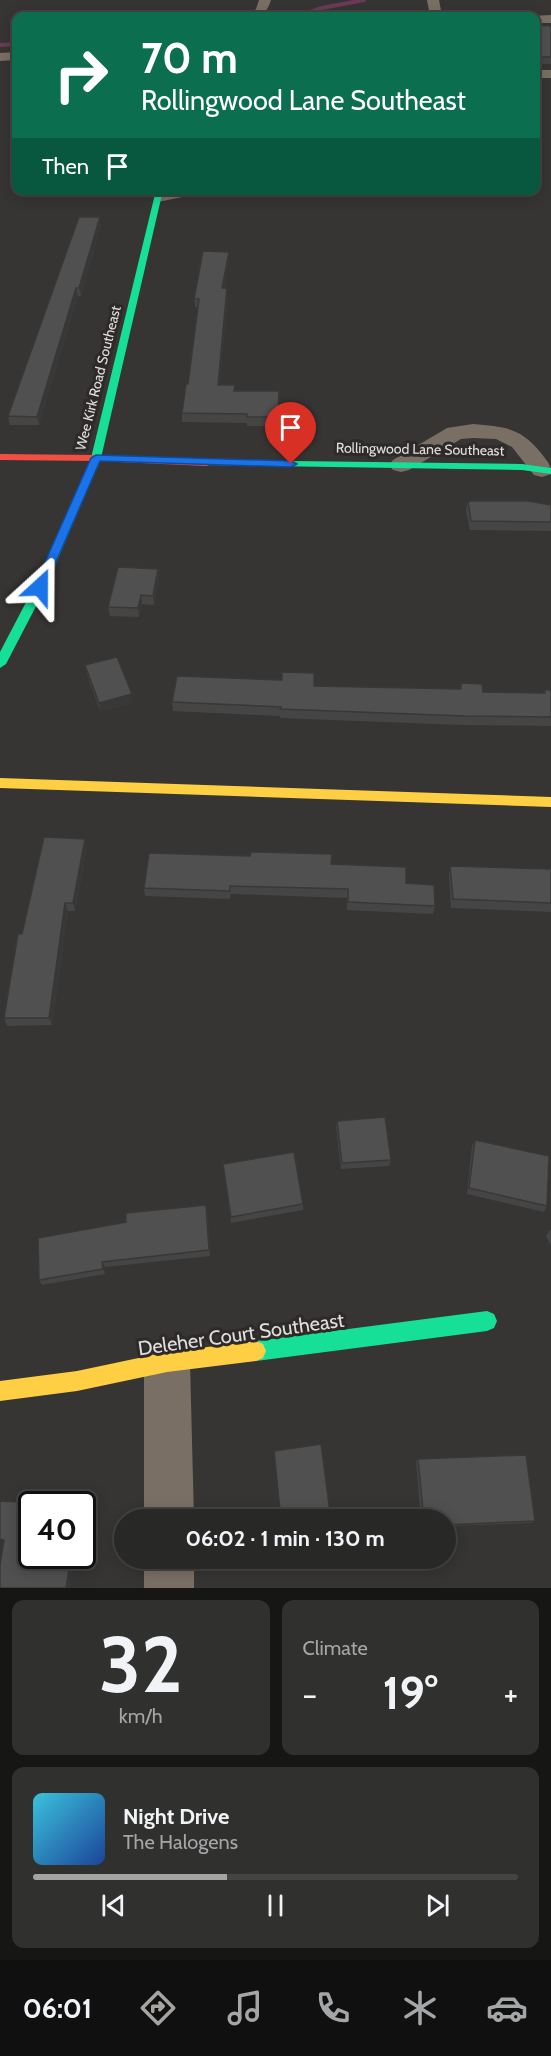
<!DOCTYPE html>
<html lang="en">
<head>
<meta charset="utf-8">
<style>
  :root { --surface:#282827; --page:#30302f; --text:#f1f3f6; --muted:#a5a6a7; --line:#444; --accent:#a5a4a2 }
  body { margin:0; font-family:Cabin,sans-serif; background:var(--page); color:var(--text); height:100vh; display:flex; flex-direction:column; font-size:22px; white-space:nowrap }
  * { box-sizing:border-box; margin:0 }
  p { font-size:20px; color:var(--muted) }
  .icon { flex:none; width:33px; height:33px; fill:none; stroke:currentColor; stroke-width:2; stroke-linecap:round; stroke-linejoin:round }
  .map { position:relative; height:1588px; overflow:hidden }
  .sheet { display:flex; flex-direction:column; gap:12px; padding:12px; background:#161615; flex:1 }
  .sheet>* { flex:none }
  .top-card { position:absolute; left:12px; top:12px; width:528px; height:183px; border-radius:12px; box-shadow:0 3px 15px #0003,0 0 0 2px var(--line); background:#0b6e4f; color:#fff; overflow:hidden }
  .speed { position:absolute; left:18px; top:1491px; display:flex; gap:12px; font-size:30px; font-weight:700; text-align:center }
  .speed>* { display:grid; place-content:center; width:78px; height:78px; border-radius:50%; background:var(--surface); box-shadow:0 3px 15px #0003,0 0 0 2px var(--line); line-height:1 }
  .speed .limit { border:3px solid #111; border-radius:9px; background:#fff; color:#111 }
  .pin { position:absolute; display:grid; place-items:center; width:51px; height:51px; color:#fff; margin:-62px -26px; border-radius:50% 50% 50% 0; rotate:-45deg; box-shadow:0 0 6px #0007 }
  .pin .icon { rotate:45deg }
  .me { position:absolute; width:66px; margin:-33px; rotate:24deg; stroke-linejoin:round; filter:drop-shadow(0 0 4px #0008) }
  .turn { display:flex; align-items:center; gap:21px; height:126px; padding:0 30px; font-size:27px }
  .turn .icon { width:78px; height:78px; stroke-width:2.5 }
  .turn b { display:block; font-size:42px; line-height:51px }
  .then { display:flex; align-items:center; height:57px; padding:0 30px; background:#0003; gap:12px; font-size:22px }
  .big { font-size:45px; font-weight:700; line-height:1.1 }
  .sheet .widget { flex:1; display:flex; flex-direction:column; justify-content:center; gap:9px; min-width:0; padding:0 21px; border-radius:12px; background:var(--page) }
  .sheet .dial { align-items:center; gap:0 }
  .dial b { font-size:78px; line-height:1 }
  .song { display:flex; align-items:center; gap:18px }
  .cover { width:72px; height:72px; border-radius:9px; background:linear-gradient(135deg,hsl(190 70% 55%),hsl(220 70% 35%)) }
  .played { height:6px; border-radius:3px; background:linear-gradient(90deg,var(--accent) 40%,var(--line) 40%) }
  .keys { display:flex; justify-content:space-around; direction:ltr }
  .heat { display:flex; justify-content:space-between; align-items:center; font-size:33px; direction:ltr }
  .sheet .tiles { flex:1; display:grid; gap:12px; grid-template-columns:1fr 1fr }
  .widget:last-child { grid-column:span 2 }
  .trip { position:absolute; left:114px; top:1509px; width:342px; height:60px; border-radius:30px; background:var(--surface); box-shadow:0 3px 15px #0003,0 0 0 2px var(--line); font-weight:700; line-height:60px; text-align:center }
  .tab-bar { display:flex; height:96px; justify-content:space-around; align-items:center; background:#101010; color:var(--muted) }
  .tab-bar .icon { width:42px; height:42px }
  .tab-bar .selected { color:var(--accent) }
  .tab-bar b { font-size:27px; color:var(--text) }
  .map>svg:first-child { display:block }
</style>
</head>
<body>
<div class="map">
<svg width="551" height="1588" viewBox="0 0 551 1588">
  <rect width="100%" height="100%" fill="#363534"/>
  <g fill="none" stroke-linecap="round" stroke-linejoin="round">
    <path stroke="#6b3a58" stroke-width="4" d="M299,16L322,8L364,0
      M0,45L16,44"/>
    <path fill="#7a6f64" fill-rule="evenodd" d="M190,190H216L158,202L154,200L171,193Z"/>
    <path fill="#7a6f64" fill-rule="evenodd" d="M259,0H271C266,15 262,16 247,16L256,9Z
      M427,0H439L442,16H430Z
      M551,15V23H536V16H531Z
      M16,52V60L0,61V53Z
      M536,70H551V78H536Z
      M473,424C505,427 520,427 541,453C547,461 551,464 551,474L542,477L534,475L512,447L496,439L473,438L461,439L409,470L401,472L393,470L389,465L393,460L447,428Z
      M167,1339L183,1346L190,1362L194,1520H144V1362L151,1346Z
      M144,1558H194V1588H144Z"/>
    <path fill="#16e098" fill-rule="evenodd" d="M156,190H163L101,458L46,587L6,664L0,668V652L34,587L91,458Z
      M207,460L522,464L551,468V474L522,470L203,465V461Z
      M487,1311L494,1314L497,1321L494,1328L487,1331L256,1361L249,1358L246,1351L249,1344L256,1341Z"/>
    <path fill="#ffcf43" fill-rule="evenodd" d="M0,778L551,797V807L0,788Z
      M256,1341L263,1344L266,1351L263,1358L256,1361L167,1372L77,1391L0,1401V1381L77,1371L167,1352Z"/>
    <path fill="#f24e42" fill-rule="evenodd" d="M0,454L96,455L207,460L212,463L207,466L96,461L0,460Z"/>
  </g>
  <path fill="#464545" d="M536,25L551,26V64H536Z
    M101,225L81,296H78L39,425H10L8,416Z
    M229,252V260L224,288L228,296L219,385L235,391H279L278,426H247V423L182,422V413L188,384L198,307H195L194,299Z
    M468,501L551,505V531L470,530L466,510Z
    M158,569L159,578L154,605L142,604L139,617L110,616L108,607Z
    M85,665L133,703L100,711L87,674Z
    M461,683L483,692L543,693L544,690H551V726L462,725L280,718V716L173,711L172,702L314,686L460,689Z
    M87,847L75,911H68L52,1025L7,1026L4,1018L22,934Z
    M331,864L406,883L435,906L433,914L347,910V898L231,894L230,899L145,896L144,888Z
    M450,866L551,869V912L451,908L449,875Z
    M337,1121L391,1160L389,1166L341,1169L336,1127Z
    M475,1140L547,1206L544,1212L467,1194L472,1146Z
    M223,1164L303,1204V1210L231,1223Z
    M207,1211L210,1256L105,1267V1274L42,1285L39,1280Z
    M550,1230H551V1246L546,1236Z
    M418,1459L535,1521L531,1523L446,1526V1520H421L416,1461Z"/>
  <path fill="#393838" d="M100,217L101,225L81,296L79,288Z
    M229,252V260L223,296L222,288Z
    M76,288L78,296L39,425L37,417Z
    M227,288L228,296L218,393V385Z
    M158,569L159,578L154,605L153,596Z
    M141,595L142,604L139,617L138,608Z
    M132,694L133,703L100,711L99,703Z
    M85,839L87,847L75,911L73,903Z
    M65,903L68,911L52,1025L49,1018Z
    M102,1262L105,1267V1274L103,1269Z
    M71,1556H74L70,1588H66Z"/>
  <path fill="#515050" stroke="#393838" stroke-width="1.5" d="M536,25L551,26V57H536Z
    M79,217H100L79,288H76L37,417L8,416Z
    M203,251L229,252L222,288H227L218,385H235L234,391H279L278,417H247V414L182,413L186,384H188L199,299H194Z
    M468,501H528L551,505V522L471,521Z
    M118,567L158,569L153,596L141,595L138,608L108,607Z
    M117,657L132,694L99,703L85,665Z
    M282,672L314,673V686L461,689V683L482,684L483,692L545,693L544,690H551V717L464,716L280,709L281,707L172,702L177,676L282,680Z
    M44,837L85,839L73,903H65L49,1018H4L18,934H22Z
    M251,852L332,854L331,864L406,867V883L434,885L435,906L348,902V889L230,886V891L144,888L149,853L250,856Z
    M450,866L551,869V903L453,899Z
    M385,1117L391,1160L342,1163L337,1121Z
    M475,1140L549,1156L547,1206L469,1188Z
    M294,1152L303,1204L231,1217L223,1164Z
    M206,1205L209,1250L102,1262L103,1269L39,1280L38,1238L126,1222V1213Z
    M321,1444L331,1520H281L274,1451Z
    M526,1455L535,1521L446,1525V1520H424L418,1459Z
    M0,1501L55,1504H32V1556H71L66,1588H0V1565L4,1540L0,1539Z"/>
  <path fill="#1a73e8" stroke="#114b97" stroke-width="1.5" d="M96,455L291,461L297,464L291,467L100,461L45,587L44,589H36L34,587L91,458Z"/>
  <g text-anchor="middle" stroke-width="6" stroke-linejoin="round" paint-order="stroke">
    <g font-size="14" fill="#e1dfde" stroke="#2d2a29">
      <text transform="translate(98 378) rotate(-76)" y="5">Wee Kirk Road Southeast</text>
      <text transform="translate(420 449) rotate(1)" y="5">Rollingwood Lane Southeast</text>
    </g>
    <g font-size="20" fill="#e1dfde" stroke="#2d2a29">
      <text transform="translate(241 1334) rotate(-8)" y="7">Deleher Court Southeast</text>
    </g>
  </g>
</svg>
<div class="speed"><div class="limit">40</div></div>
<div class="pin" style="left:291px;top:464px;background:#d93025"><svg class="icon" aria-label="arrive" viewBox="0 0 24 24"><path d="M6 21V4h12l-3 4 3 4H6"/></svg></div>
<svg class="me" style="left:40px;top:587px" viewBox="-20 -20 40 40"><path d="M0-17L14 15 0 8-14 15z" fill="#1a73e8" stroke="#fff" stroke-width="4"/></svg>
<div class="trip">06:02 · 1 min · 130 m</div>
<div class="top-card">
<div class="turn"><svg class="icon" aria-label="right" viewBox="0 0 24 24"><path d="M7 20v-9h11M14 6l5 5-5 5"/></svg><div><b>70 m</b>Rollingwood Lane Southeast</div></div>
<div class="then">Then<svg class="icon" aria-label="arrive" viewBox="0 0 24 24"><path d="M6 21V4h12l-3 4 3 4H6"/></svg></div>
</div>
</div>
<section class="sheet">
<div class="tiles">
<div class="widget dial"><b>32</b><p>km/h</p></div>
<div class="widget"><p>Climate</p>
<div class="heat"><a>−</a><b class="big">19°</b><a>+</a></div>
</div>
<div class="widget">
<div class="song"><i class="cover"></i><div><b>Night Drive</b><p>The Halogens</p></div></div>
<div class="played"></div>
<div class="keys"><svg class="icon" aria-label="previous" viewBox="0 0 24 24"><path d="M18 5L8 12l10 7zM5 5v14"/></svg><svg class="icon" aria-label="pause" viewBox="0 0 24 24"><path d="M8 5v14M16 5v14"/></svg><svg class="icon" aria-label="next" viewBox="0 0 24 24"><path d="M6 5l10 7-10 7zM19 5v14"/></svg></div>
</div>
</div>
</section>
<nav class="tab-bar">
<b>06:01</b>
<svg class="icon selected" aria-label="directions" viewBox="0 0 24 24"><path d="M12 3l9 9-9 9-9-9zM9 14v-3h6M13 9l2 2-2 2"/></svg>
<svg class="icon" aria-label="music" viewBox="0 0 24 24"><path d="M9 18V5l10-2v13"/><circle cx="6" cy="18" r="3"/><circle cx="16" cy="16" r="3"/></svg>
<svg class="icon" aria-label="phone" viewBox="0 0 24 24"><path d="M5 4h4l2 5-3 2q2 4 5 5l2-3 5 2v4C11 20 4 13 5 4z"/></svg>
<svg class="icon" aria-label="climate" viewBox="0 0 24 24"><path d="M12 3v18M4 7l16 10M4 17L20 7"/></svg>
<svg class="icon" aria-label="car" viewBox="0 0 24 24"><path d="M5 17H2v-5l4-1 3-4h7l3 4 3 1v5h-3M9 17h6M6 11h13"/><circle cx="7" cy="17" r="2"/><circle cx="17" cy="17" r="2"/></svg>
</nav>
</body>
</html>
